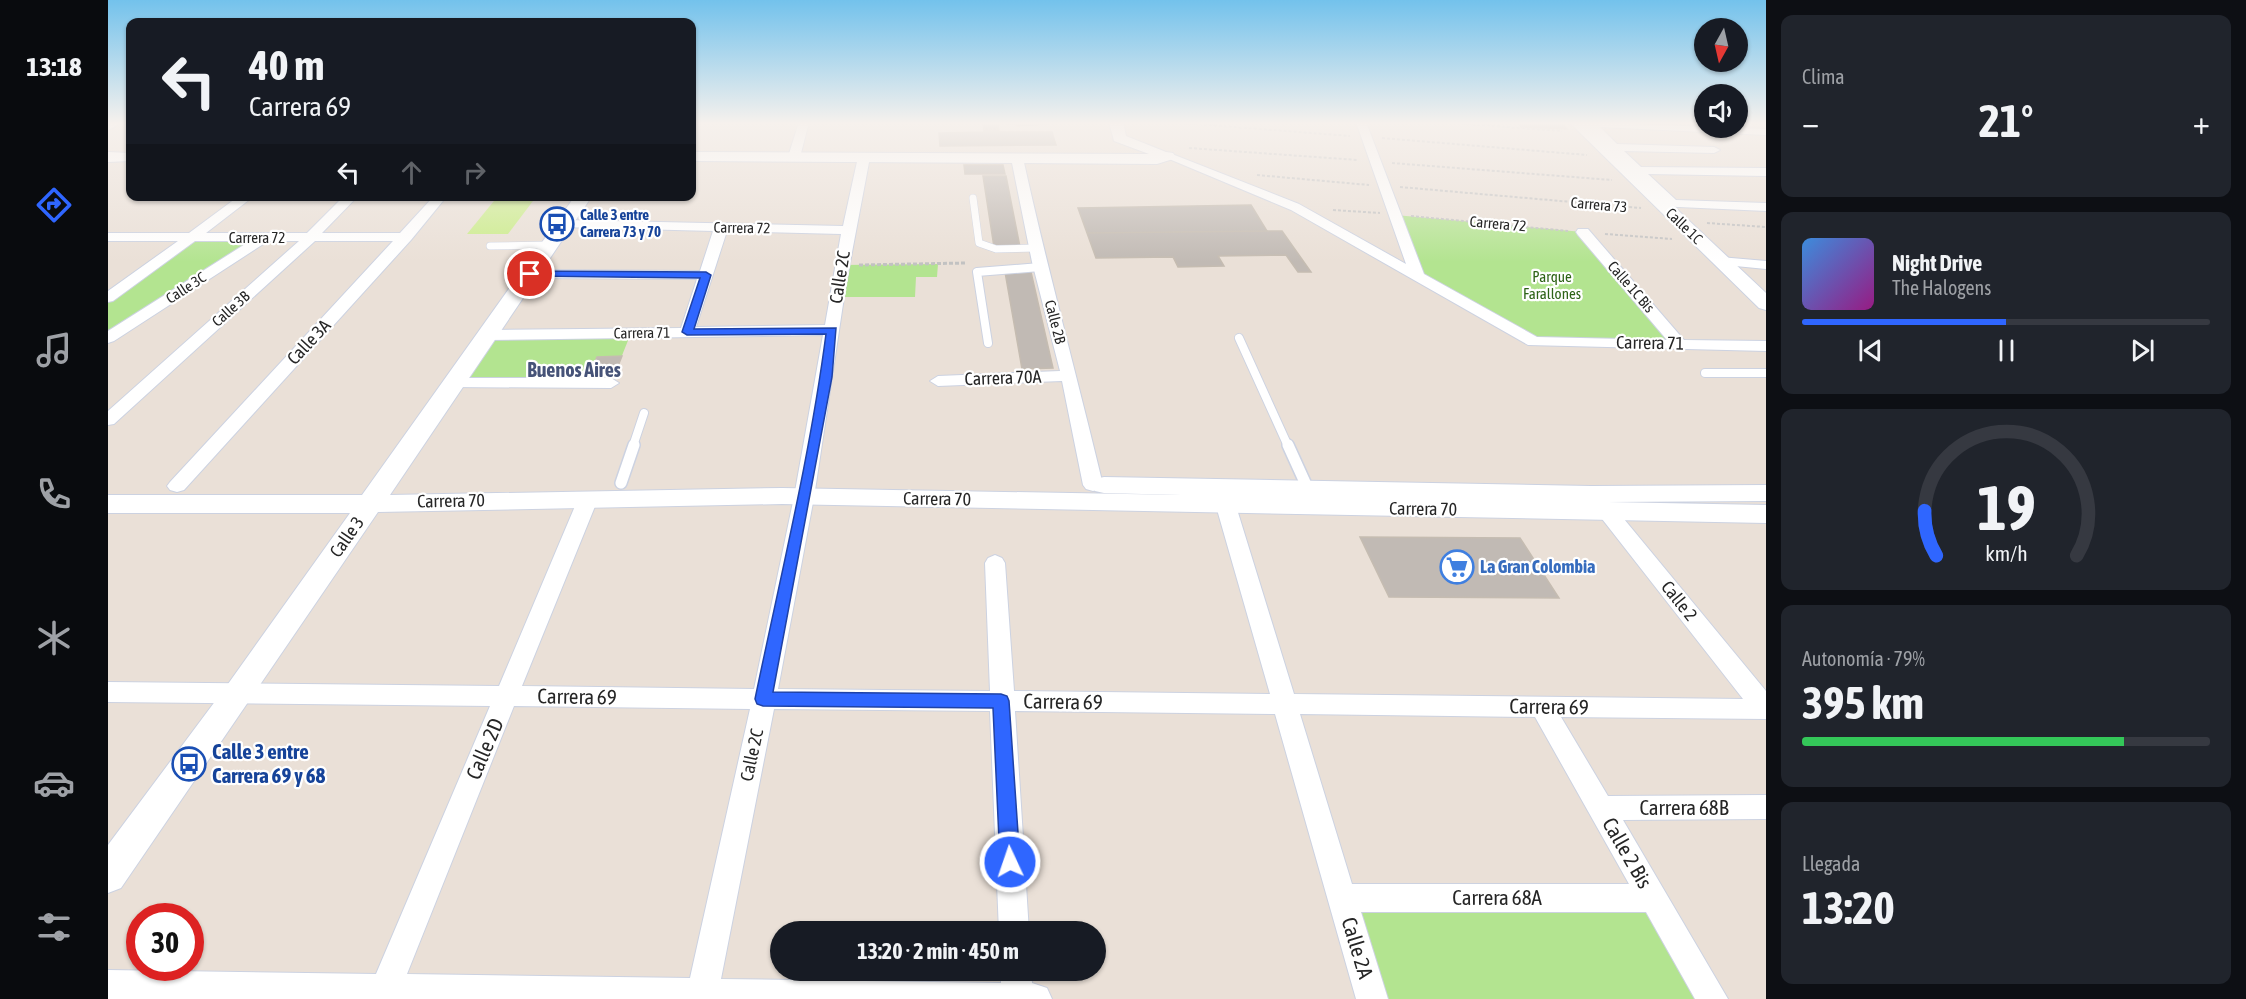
<!DOCTYPE html>
<html lang="es">
<head>
<meta charset="utf-8">
<style>
  :root { --surface:#171b24; --page:#20242c; --text:#f1f3f6; --muted:#9ea1a6; --line:#363941; --accent:#2f66ff }
  body { margin:0; font-family:"Asap Condensed",sans-serif; background:var(--page); color:var(--text); height:100vh; display:flex; flex-direction:column; font-size:22px; white-space:nowrap }
  * { box-sizing:border-box; margin:0 }
  p { font-size:20px; color:var(--muted) }
  .icon { flex:none; width:33px; height:33px; fill:none; stroke:currentColor; stroke-width:2; stroke-linecap:round; stroke-linejoin:round }
  .map { position:relative; flex:1; overflow:hidden }
  .sheet { display:flex; flex-direction:column; gap:15px; padding:15px; background:#0d0f14; width:480px }
  .sheet>* { flex:none }
  .guide { position:absolute; left:18px; top:18px; width:570px; height:183px; border-radius:12px; box-shadow:0 2px 4px #0004; background:#171b24; color:var(--text); overflow:hidden }
  .needle { width:39px; rotate:188deg }
  .fabs { position:absolute; left:1586px; top:18px; display:grid; gap:12px }
  .fabs a { display:grid; place-items:center; width:54px; height:54px; border-radius:50%; background:var(--surface); box-shadow:0 2px 4px #0004; font-size:30px }
  .speed { position:absolute; left:18px; top:903px; display:flex; gap:12px; font-size:30px; font-weight:700; text-align:center }
  .speed>* { display:grid; place-content:center; width:78px; height:78px; border-radius:50%; background:var(--surface); box-shadow:0 2px 4px #0004; line-height:1 }
  .speed .limit { border:9px solid #d22; background:#fff; color:#111 }
  .pin { position:absolute; display:grid; place-items:center; width:51px; height:51px; color:#fff; margin:-26px; border:3px solid #fff; border-radius:50%; box-shadow:0 2px 6px #0007 }
  .me { position:absolute; width:66px; margin:-33px; rotate:357deg; stroke-linejoin:round; filter:drop-shadow(0 0 4px #0008) }
  .turn { display:flex; align-items:center; gap:21px; height:126px; padding:0 24px; font-size:27px }
  .turn .icon { width:78px; height:78px; stroke-width:2.5 }
  .turn b { display:block; font-size:42px; line-height:51px }
  .lanes { display:flex; align-items:center; height:57px; padding:0 24px; background:#0003; justify-content:center; gap:30px; direction:ltr }
  .lanes .off { opacity:.35 }
  .big { font-size:45px; font-weight:700; line-height:1.1 }
  .sheet .widget { flex:1; display:flex; flex-direction:column; justify-content:center; gap:9px; min-width:0; padding:0 21px; border-radius:12px; background:var(--page) }
  .sheet .dial { align-items:center; gap:0 }
  .dial svg { height:156px; overflow:visible; fill:none; stroke:var(--line); stroke-width:7; stroke-linecap:round; text-anchor:middle }
  .dial text { fill:var(--text); stroke:none }
  .song { display:flex; align-items:center; gap:18px }
  .cover { width:72px; height:72px; border-radius:9px; background:linear-gradient(135deg,hsl(210 70% 55%),hsl(310 70% 35%)) }
  .played { height:6px; border-radius:3px; background:linear-gradient(90deg,var(--accent) 50%,var(--line) 50%) }
  .keys { display:flex; justify-content:space-around; direction:ltr }
  .heat { display:flex; justify-content:space-between; align-items:center; font-size:33px; direction:ltr }
  .charge { height:9px; border-radius:4px; background:linear-gradient(90deg,#34c759 79%,var(--line) 0) }
  .trip { position:absolute; left:662px; top:921px; width:336px; height:60px; border-radius:30px; background:var(--surface); box-shadow:0 2px 4px #0004; font-weight:700; line-height:60px; text-align:center }
  main { display:flex; flex:1; min-height:0 }
  .tabs { display:flex; flex-direction:column; width:108px; justify-content:space-around; align-items:center; background:#090b0e; color:var(--muted) }
  .tabs .icon { width:42px; height:42px }
  .tabs .on { color:var(--accent) }
  .tabs b { font-size:27px; color:var(--text) }
  .map>svg:first-child { display:block }
</style>
</head>
<body>
<main>
<nav class="tabs">
<b>13:18</b>
<svg class="icon on" aria-label="directions" viewBox="0 0 24 24"><path d="M12 3l9 9-9 9-9-9zM9 14v-3h6M13 9l2 2-2 2"/></svg>
<svg class="icon" aria-label="music" viewBox="0 0 24 24"><path d="M9 18V5l10-2v13"/><circle cx="6" cy="18" r="3"/><circle cx="16" cy="16" r="3"/></svg>
<svg class="icon" aria-label="phone" viewBox="0 0 24 24"><path d="M5 4h4l2 5-3 2q2 4 5 5l2-3 5 2v4C11 20 4 13 5 4z"/></svg>
<svg class="icon" aria-label="climate" viewBox="0 0 24 24"><path d="M12 3v18M4 7l16 10M4 17L20 7"/></svg>
<svg class="icon" aria-label="car" viewBox="0 0 24 24"><path d="M5 17H2v-5l4-1 3-4h7l3 4 3 1v5h-3M9 17h6M6 11h13"/><circle cx="7" cy="17" r="2"/><circle cx="17" cy="17" r="2"/></svg>
<svg class="icon" aria-label="filters" viewBox="0 0 24 24"><path d="M4 7h16M4 17h16"/><circle cx="9" cy="7" r="2"/><circle cx="15" cy="17" r="2"/></svg>
</nav>
<div class="map">
<svg width="1658" height="999" viewBox="0 0 1658 999">
  <rect width="100%" height="100%" fill="#eae0d7"/>
  <path fill="#b3e490" d="M1287,215L1475,232L1570,343L1426,342L1309,274Z
    M85,237L156,238L0,338V298Z
    M830,264L829,277H808L807,297H729L733,265Z
    M523,333L503,383H346L379,335Z
    M1233,898H1545L1604,999H1264Z"/>
  <path fill="#cbec8b" d="M390,196L428,197L400,234H359Z"/>
  <path fill="#c1bab4" stroke="#c5bcb1" stroke-width="1.5" d="M875,122H890L891,132H876Z
    M900,122H937L938,124L909,126V124H900Z
    M1409,122H1452L1459,129L1413,127Z
    M876,132H944L948,145L832,146L831,133Z
    M856,165H895L897,174H857Z
    M875,176H898L912,247H886Z
    M1143,205L1159,231L979,233L970,208Z
    M1174,231L1203,272H1190L1178,255L1110,256L1116,266L1070,267L1065,257L988,258L979,233Z
    M897,272H923L945,368L914,369Z
    M514,356L506,376L480,377L489,357Z
    M1252,537L1412,538L1451,598L1281,597Z"/>
  <g fill="none" stroke-linecap="round" stroke-linejoin="round">
    <g stroke="#ccd2e1" stroke-width="8">
      <path id="service-far2" d="M865,198L871,243L888,249L928,248
        M382,246L442,245"/>
    </g>
    <g stroke="#ccd2e1" stroke-width="10">
      <path id="service-far1" d="M1131,338L1180,446
        M880,343L869,272L932,267
        M1597,373H1658
        M525,446L536,413"/>
    </g>
    <g stroke="#ccd2e1" stroke-width="14">
      <path id="service" d="M1180,445L1200,489
        M513,483L526,445"/>
    </g>
    <g stroke="#ccd2e1" stroke-width="2">
      <path id="minor" d="M15,122L0,130V123Z
        M691,122H701L692,157L686,160L680,157Z
        M1248,122H1258L1316,274L1429,337L1559,340L1470,235L1468,232L1470,229H1480L1576,340L1658,341V351L1420,345L1183,210L1054,156L1056,154H1064L1191,204L1298,264Z
        M1464,122L1658,129V135L1492,127L1509,144L1606,147L1612,150L1606,153L1516,151L1533,167L1658,168V176L1540,174L1568,200L1658,203V211L1549,206L1547,203L1553,199L1479,127L1465,125Z
        M756,154L762,157L738,284L706,497L670,689L882,691L877,563L880,558L887,555L894,558L897,563L906,691L1162,694L1108,506L1111,501L1118,499L1125,501L1128,506L1186,694L1635,699L1480,501L1483,496L1490,494L1497,496L1658,691V719L1453,717L1500,796L1658,795V819L1515,820L1620,999H1587L1538,912H1253L1280,999H1248L1167,714L907,711L921,932H891L882,711L666,709L613,979L893,983V970H923L924,983L939,988L944,999H0V970L268,974L382,706L0,702V682L391,686L470,499L473,494L480,492L487,494L490,499L414,686L646,689L686,497L715,335L379,340L371,335L379,330L573,328L589,279L421,278L414,274L421,270L592,271L605,231L452,227L450,224L457,220L735,226L750,157ZM619,231L733,234L717,325L588,327ZM406,706L642,709L582,978L299,974ZM1192,714L1427,717L1521,884H1244Z
        M909,155L915,158C939,268 969,376 995,485L992,489L985,491L978,489L975,485L954,381L830,386L822,381L830,376L952,371L924,262L903,158Z
        M131,196H146L98,233H199L236,196H250L214,233H292L326,196H339L303,240L76,490L69,492L62,490L59,486L62,482L285,241H207L6,424L0,425V411L191,241H160L6,341L0,343V331L142,241H87L5,301L0,302V291L70,241H0V233H81Z
        M1612,257L1658,261V269L1607,264L1605,261Z
        M346,378H503L511,383L503,388L340,387L338,383Z"/>
    </g>
    <g stroke="#ccd2e1" stroke-width="2">
      <path id="tertiary" d="M1001,122H1015L1018,136L1058,152L1065,153L1067,156L1065,159L1049,164L584,161V152L1041,154L1006,141Z
        M1461,122H1476L1658,293V310L1651,308Z
        M0,152L22,153V161L0,162Z
        M467,196H484L282,495L674,488L1073,495L996,493L987,491L983,485L987,479L996,477L1483,486L1658,485V501L1499,502L1658,505V523L674,504L270,512L13,888L0,893V845L120,684L242,513H0V495H254Z"/>
    </g>
    <path stroke="#c2c2c2" stroke-width="2" stroke-dasharray="3 2" stroke-linecap="butt" d="M1061,122L1242,136
      M1329,122L1454,131
      M1274,138L1479,155
      M1081,148L1250,160
      M1284,163L1504,180
      M1149,175L1261,185
      M1292,187L1533,208
      M1225,210L1272,213
      M1303,216L1460,231
      M1599,223L1658,227
      M1497,234L1564,239"/>
    <path stroke="#c2c2c2" stroke-width="3" stroke-dasharray="4 2" stroke-linecap="butt" d="M751,265L858,263"/>
    <use href="#service-far2" stroke="#fff" stroke-width="7"/>
    <use href="#service-far1" stroke="#fff" stroke-width="8"/>
    <use href="#service" stroke="#fff" stroke-width="11"/>
    <use href="#minor" fill="#fff" fill-rule="evenodd"/>
    <use href="#tertiary" fill="#fff" fill-rule="evenodd"/>
  </g>
  <linearGradient id="sky" x2="0" y2="1"><stop stop-color="#73c2ec"/><stop offset="0.47" stop-color="#f6f1ed"/><stop offset="1" stop-color="#f6f1ed" stop-opacity="0"/></linearGradient>
  <rect width="1658" height="262" fill="url(#sky)"/>
  <path fill="#2f66ff" stroke="#1f42a6" stroke-width="1.5" d="M422,271L598,272L603,275L586,329L728,328L724,377L665,692L893,694L899,696L901,701L912,862L909,869L902,872L895,869L892,862L885,708L655,706L649,704L647,699C672,578 702,457 718,334L579,335L574,332L592,278L418,276L417,274Z"/>
  <defs>
    <g id="bus-ring" transform="scale(1.725)"><circle r="9.5" fill="#fff" stroke="#1a4fb4" stroke-width="1.5"/><path d="M-5-6H5V4H4V6H2V4H-2V6H-4V4H-5ZM-3.5-4V0h7V-4ZM-3.5 1.2v1.5H-2V1.2ZM2 1.2v1.5H3.5V1.2Z" fill="#1a4fb4"/></g>
    <g id="supermarket-ring" transform="scale(1.725)"><circle r="9.5" fill="#fff" stroke="#3f7fe0" stroke-width="1.5"/><path d="M-6-5.5h2.5l.6 2H6L4.5 2H-2.5L-4.4-4H-6ZM-1.5 3.2a1.3 1.3 0 1 0 .1 0ZM3 3.2a1.3 1.3 0 1 0 .1 0Z" fill="#3f7fe0"/></g>
  </defs>
  <g fill-rule="evenodd">
    <use href="#bus-ring" x="449" y="224"/>
    <use href="#supermarket-ring" x="1349" y="567"/>
    <use href="#bus-ring" x="81" y="764"/>
  </g>
  <g text-anchor="middle" stroke-width="4.5" stroke-linejoin="round" paint-order="stroke">
    <g font-size="15" fill="#262626" stroke="#fff">
      <text transform="translate(1491 205) rotate(5)" y="5">Carrera 73</text>
      <text transform="translate(1390 224) rotate(5)" y="5">Carrera 72</text>
      <text transform="translate(1576 226) rotate(44)" y="5">Calle 1C</text>
      <text transform="translate(634 228) rotate(1)" y="5">Carrera 72</text>
      <text x="149" y="243">Carrera 72</text>
      <text transform="translate(1523 287) rotate(49)" y="5">Calle 1C Bis</text>
      <text transform="translate(78 288) rotate(-33)" y="5">Calle 3C</text>
      <text transform="translate(123 309) rotate(-42)" y="5">Calle 3B</text>
      <text transform="translate(947 322) rotate(75)" y="5">Calle 2B</text>
      <text transform="translate(534 333) rotate(-1)" y="5">Carrera 71</text>
    </g>
    <g font-size="15" font-weight="bold" fill="#164399" stroke="#fff" text-anchor="start">
      <text x="472" y="220">Calle 3 entre<tspan x="472" dy="17">Carrera 73 y 70</tspan></text>
    </g>
    <g font-size="15" fill="#2d6316" stroke="#fff">
      <text x="1444" y="282">Parque<tspan x="1444" dy="17">Farallones</tspan></text>
    </g>
    <g font-size="18" fill="#262626" stroke="#fff">
      <text transform="translate(732 277) rotate(-81)" y="6">Calle 2C</text>
      <text transform="translate(201 342) rotate(-47)" y="6">Calle 3A</text>
      <text transform="translate(1542 343) rotate(1)" y="6">Carrera 71</text>
      <text transform="translate(895 378) rotate(-2)" y="6">Carrera 70A</text>
      <text transform="translate(829 499) rotate(1)" y="6">Carrera 70</text>
      <text transform="translate(343 501) rotate(-1)" y="6">Carrera 70</text>
      <text transform="translate(1315 509) rotate(1)" y="6">Carrera 70</text>
      <text transform="translate(239 537) rotate(-55)" y="6">Calle 3</text>
      <text transform="translate(1571 601) rotate(51)" y="6">Calle 2</text>
      <text transform="translate(644 755) rotate(-78)" y="6">Calle 2C</text>
    </g>
    <g font-size="18" font-weight="bold" fill="#366cbe" stroke="#fff" text-anchor="start">
      <text x="1372" y="573">La Gran Colombia</text>
    </g>
    <g font-size="20" font-weight="bold" fill="#465378" stroke="#fff">
      <text x="466" y="377">Buenos Aires</text>
    </g>
    <g font-size="21" fill="#262626" stroke="#fff">
      <text transform="translate(469 697) rotate(1)" y="7">Carrera 69</text>
      <text transform="translate(955 702) rotate(1)" y="7">Carrera 69</text>
      <text transform="translate(1441 707) rotate(1)" y="7">Carrera 69</text>
      <text transform="translate(377 749) rotate(-67)" y="7">Calle 2D</text>
      <text x="1576" y="815">Carrera 68B</text>
      <text transform="translate(1519 853) rotate(60)" y="7">Calle 2 Bis</text>
      <text x="1389" y="905">Carrera 68A</text>
      <text transform="translate(1249 948) rotate(73)" y="7">Calle 2A</text>
    </g>
    <g font-size="21" font-weight="bold" fill="#164399" stroke="#fff" text-anchor="start">
      <text x="104" y="759">Calle 3 entre<tspan x="104" dy="24">Carrera 69 y 68</tspan></text>
    </g>
  </g>
</svg>
<div class="fabs">
<a><svg class="needle" viewBox="-14 -14 28 28"><path d="M0-13l5 13h-10z" fill="#e53935"/><path d="M0 13l5-13h-10z" fill="#9ea1a6"/></svg></a>
<a><svg class="icon" aria-label="sound" viewBox="0 0 24 24"><path d="M4 9h4l5-4v14l-5-4H4zM17 9q2 3 0 6"/></svg></a>
</div>
<div class="speed"><div class="limit">30</div></div>
<div class="pin" style="left:422px;top:274px;background:#d93025"><svg class="icon" aria-label="arrive" viewBox="0 0 24 24"><path d="M6 21V4h12l-3 4 3 4H6"/></svg></div>
<svg class="me" style="left:902px;top:862px" viewBox="-20 -20 40 40"><circle r="17" fill="#2f66ff" stroke="#fff" stroke-width="3"/><path d="M0-11L8 9 0 5-8 9z" fill="#fff"/></svg>
<div class="trip">13:20 · 2 min · 450 m</div>
<div class="guide">
<div class="turn"><svg class="icon" aria-label="left" viewBox="0 0 24 24"><path d="M17 20v-9H6M10 6l-5 5 5 5"/></svg><div><b>40 m</b>Carrera 69</div></div>
<div class="lanes"><svg class="icon" aria-label="left" viewBox="0 0 24 24"><path d="M17 20v-9H6M10 6l-5 5 5 5"/></svg><svg class="icon off" aria-label="ahead" viewBox="0 0 24 24"><path d="M12 20V5M6 11l6-6 6 6"/></svg><svg class="icon off" aria-label="right" viewBox="0 0 24 24"><path d="M7 20v-9h11M14 6l5 5-5 5"/></svg></div>
</div>
</div>
<section class="sheet">
<div class="widget"><p>Clima</p>
<div class="heat"><a>−</a><b class="big">21°</b><a>+</a></div>
</div>
<div class="widget">
<div class="song"><i class="cover"></i><div><b>Night Drive</b><p>The Halogens</p></div></div>
<div class="played"></div>
<div class="keys"><svg class="icon" aria-label="previous" viewBox="0 0 24 24"><path d="M18 5L8 12l10 7zM5 5v14"/></svg><svg class="icon" aria-label="pause" viewBox="0 0 24 24"><path d="M8 5v14M16 5v14"/></svg><svg class="icon" aria-label="next" viewBox="0 0 24 24"><path d="M6 5l10 7-10 7zM19 5v14"/></svg></div>
</div>
<div class="widget dial"><svg viewBox="0 0 100 80">
<path d="M14 69A42 42 0 1 1 86 69"/>
<path d="M14 69A42 42 0 0 1 8 46" stroke="#2f66ff"/>
<text x="50" y="56" font-size="32" font-weight="700">19</text>
<text x="50" y="72" font-size="11">km/h</text>
</svg></div>
<div class="widget"><p>Autonomía · 79%</p><b class="big">395 km</b><div class="charge"></div></div>
<div class="widget"><p>Llegada</p><b class="big">13:20</b></div>
</section>
</main>
</body>
</html>
